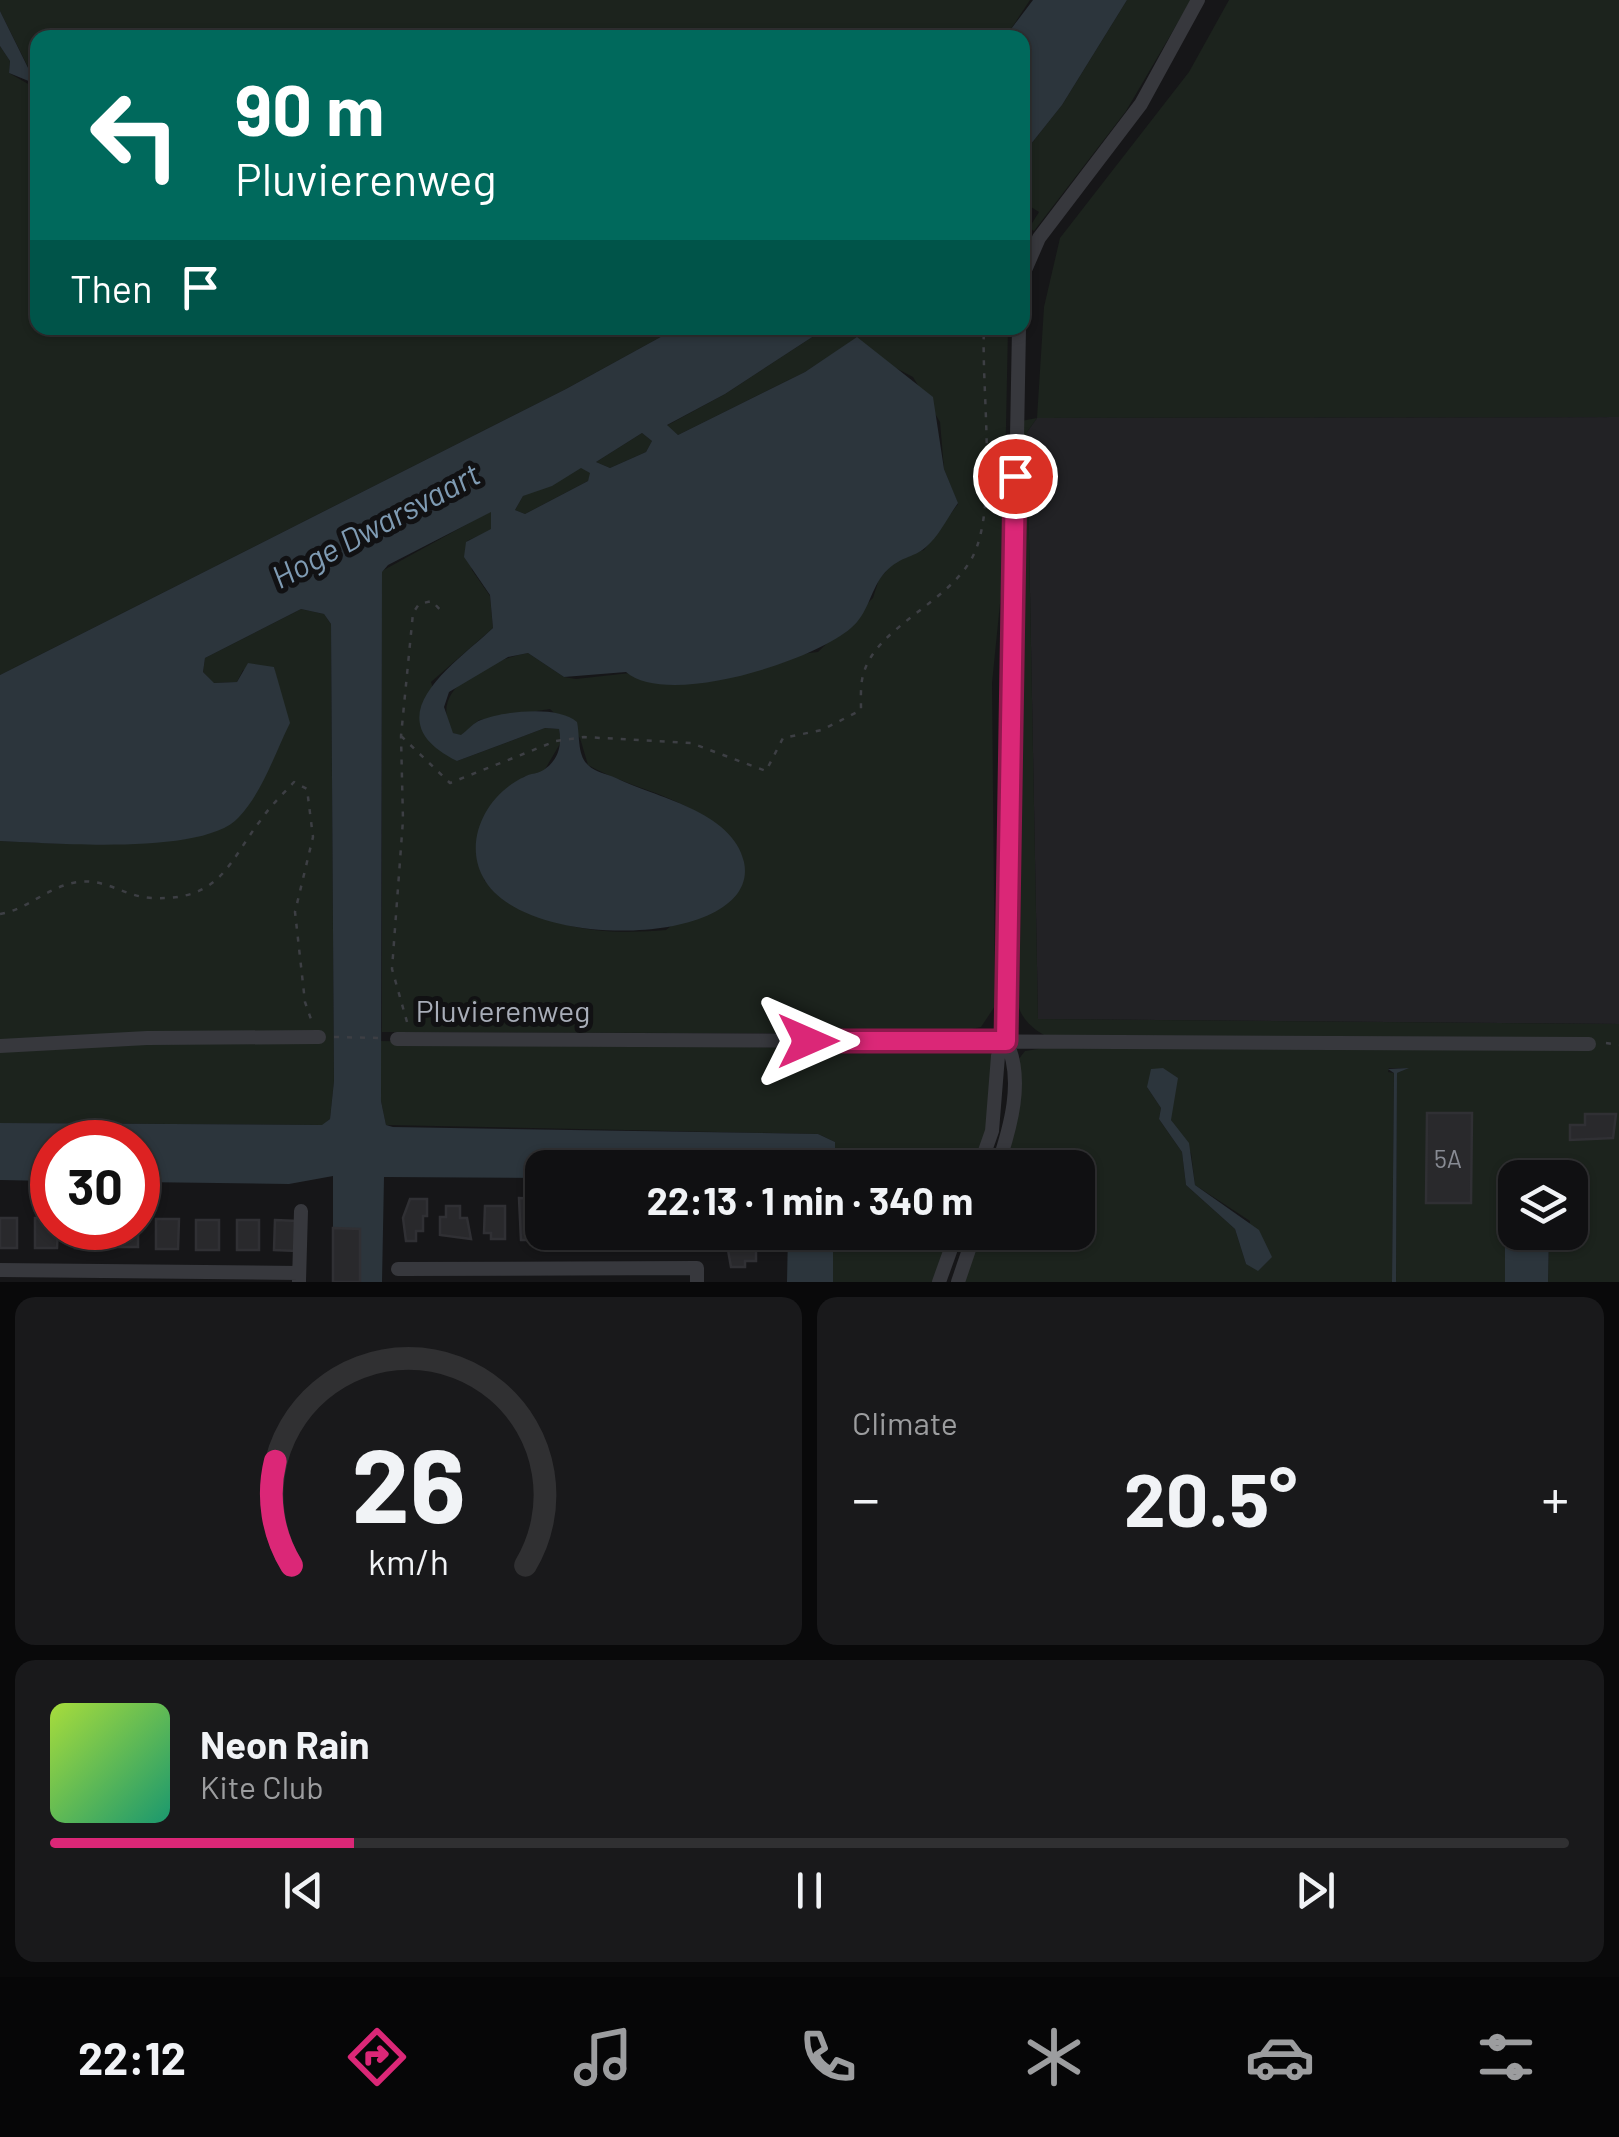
<!DOCTYPE html>
<html lang="en">
<head>
<meta charset="utf-8">
<style>
  :root { --surface:#101012; --page:#19191b; --text:#f1f3f6; --muted:#9c9d9f; --line:#303032; --accent:#db2777 }
  body { margin:0; font-family:Barlow,sans-serif; background:var(--page); color:var(--text); height:100vh; display:flex; flex-direction:column; font-size:38px; white-space:nowrap }
  * { box-sizing:border-box; margin:0 }
  p { font-size:32px; color:var(--muted) }
  .icon { flex:none; width:55px; height:55px; fill:none; stroke:currentColor; stroke-width:2; stroke-linecap:round; stroke-linejoin:round }
  .map { position:relative; height:1282px; overflow:hidden }
  .details { display:flex; flex-direction:column; gap:15px; padding:15px; background:#09090a; flex:1 }
  .details>* { flex:none }
  .guide { position:absolute; left:30px; top:30px; width:1000px; height:305px; border-radius:20px; box-shadow:0 2px 8px #0004,0 0 0 2px var(--line); background:#00695c; color:#fff; overflow:hidden }
  .controls { position:absolute; left:1498px; top:1160px; display:grid; gap:20px }
  .controls a { display:grid; place-items:center; width:90px; height:90px; border-radius:20px; background:var(--surface); box-shadow:0 2px 8px #0004,0 0 0 2px var(--line); font-size:50px }
  .speed { position:absolute; left:30px; top:1120px; display:flex; gap:20px; font-size:50px; font-weight:700; text-align:center }
  .speed>* { display:grid; place-content:center; width:130px; height:130px; border-radius:50%; background:var(--surface); box-shadow:0 2px 8px #0004,0 0 0 2px var(--line); line-height:1 }
  .speed .limit { border:15px solid #d22; background:#fff; color:#111 }
  .pin { position:absolute; display:grid; place-items:center; width:85px; height:85px; color:#fff; margin:-42px; border:5px solid #fff; border-radius:50%; box-shadow:0 2px 10px #0007 }
  .me { position:absolute; width:110px; margin:-55px; rotate:90deg; stroke-linejoin:round; filter:drop-shadow(0 0 8px #0008) }
  .turn { display:flex; align-items:center; gap:35px; height:210px; padding:0 40px; font-size:45px }
  .turn .icon { width:130px; height:130px; stroke-width:2.5 }
  .turn b { display:block; font-size:70px; line-height:85px }
  .then { display:flex; align-items:center; height:95px; padding:0 40px; background:#0003; gap:20px; font-size:38px }
  .big { font-size:75px; font-weight:700; line-height:1.1 }
  .details .card { flex:1; display:flex; flex-direction:column; justify-content:center; gap:15px; min-width:0; padding:0 35px; border-radius:20px; background:var(--page) }
  .details .dial { align-items:center; gap:0 }
  .dial svg { height:260px; overflow:visible; fill:none; stroke:var(--line); stroke-width:7; stroke-linecap:round; text-anchor:middle }
  .dial text { fill:var(--text); stroke:none }
  .song { display:flex; align-items:center; gap:30px }
  .cover { width:120px; height:120px; border-radius:15px; background:linear-gradient(135deg,hsl(80 70% 55%),hsl(160 70% 35%)) }
  .played { height:10px; border-radius:5px; background:linear-gradient(90deg,var(--accent) 20%,var(--line) 20%) }
  .keys { display:flex; justify-content:space-around; direction:ltr }
  .heat { display:flex; justify-content:space-between; align-items:center; font-size:55px; direction:ltr }
  .details .tiles { flex:1; display:grid; gap:15px; grid-template-columns:1fr 1fr }
  .card:last-child { grid-column:span 2 }
  .trip { position:absolute; left:525px; top:1150px; width:570px; height:100px; border-radius:20px; background:var(--surface); box-shadow:0 2px 8px #0004,0 0 0 2px var(--line); font-weight:700; line-height:100px; text-align:center }
  .menu { display:flex; height:160px; justify-content:space-around; align-items:center; background:#060607; color:var(--muted) }
  .menu .icon { width:70px; height:70px }
  .menu .active { color:var(--accent) }
  .menu b { font-size:45px; color:var(--text) }
  .map>svg:first-child { display:block }
</style>
</head>
<body>
<div class="map">
<svg width="1619" height="1282" viewBox="0 0 1619 1282">
  <rect width="100%" height="100%" fill="#161618"/>
  <path fill="#222225" d="M1619,417V1024L1038,1019L1027,432L1037,418Z"/>
  <path fill="#1c231d" fill-rule="evenodd" d="M0,0H1030L1005,38H38V328H677L566,389L0,675V46L10,61L9,73L30,85L36,83L0,11Z
    M1127,0H1191L1126,111L1034,231L1029,228L1039,212L1023,202V154L1062,105Z
    M1229,0H1619V417L1037,418L1027,432L1038,1019L1619,1024V1282H1548L1549,1233L1570,1232V1178L1550,1177V1170C1534,1164 1517,1169 1505,1180V1282H1396L1397,1073L1408,1068H1389L1388,1072L1394,1073L1392,1282H963L980,1233L1078,1232V1168L1002,1167L1018,1060L1025,1051L1044,1048V1035C1025,1024 1018,1012 1014,991L1021,421L1037,418L1044,307L1060,238L1189,72ZM1147,1087L1171,1107V1120L1191,1153L1195,1185L1250,1221L1246,1264L1235,1229L1186,1185L1182,1152L1159,1119L1161,1108Z
    M826,328H1008L1003,574L992,683L995,1006L981,1027L949,1034L382,1032V571L491,511V530L467,541L472,570L490,596L493,628L431,682L457,761L545,728L559,729L561,742L544,771L523,777L484,880C535,928 598,936 666,930L671,926L707,819C671,793 627,787 588,765L580,738L550,709L479,720L462,736L453,733C425,687 491,660 528,653L564,677L576,679L818,652L873,598L879,579L900,556L924,550L958,504L944,469L940,422L913,377L886,363L857,338L805,372L678,435L666,426L725,394Z
    M642,433L652,441L646,452L610,468L596,462Z
    M581,467L591,473L588,481L525,514L515,510L523,496Z
    M301,609L324,614L331,624L334,1081L330,1119L323,1125L0,1123V841L64,844L282,704L274,667L243,670L237,682L213,683L203,672L205,658Z
    M381,1041L995,1051L987,1132L975,1167L835,1168V1142L818,1134L386,1125L381,1101Z
    M833,1233H952L934,1282H833Z"/>
  <path fill="#2c353c" fill-rule="evenodd" d="M1033,0H1127L1062,105L1023,154L1022,38L1005,37Z
    M0,11L36,84L9,73L10,61L0,46Z
    M677,328H826L725,394L667,425L678,435L805,372L857,337L933,397L944,469L958,503C948,517 939,536 926,547C913,559 899,555 882,576C870,592 868,614 851,628C813,661 668,708 626,672L564,677L528,653L508,657L449,692L444,707L453,733L461,735C467,731 474,722 481,720C505,711 558,705 577,722C580,735 577,755 588,765C595,772 607,774 616,778C654,797 733,811 744,862C762,947 522,954 483,877C463,840 487,794 524,777C530,773 539,774 545,769C559,759 562,744 559,729L545,728L457,761C370,718 456,663 493,628L490,595L464,557L466,542L491,529V512L388,565L382,572L381,1101L386,1125L393,1127L818,1134L835,1142V1167L542,1168V1178L384,1177L382,1282H333V1176L289,1184L138,1182V1142H52V1181L0,1180V1123L322,1125L330,1119L334,1081L331,624L324,614L301,609L205,658L203,672L214,683L237,682L248,663L274,667L290,723C275,753 263,791 239,817C205,856 52,843 0,841V675L566,389ZM642,433L652,441L646,452L610,468L596,462ZM581,468L590,473L588,481L525,514L515,510L523,496L552,486Z
    M1163,1068L1178,1078L1171,1120L1189,1143L1195,1185L1259,1230L1272,1257L1258,1271L1246,1264L1235,1229L1186,1185L1182,1152L1159,1119L1161,1108L1147,1087L1151,1069Z
    M1409,1068L1397,1073L1396,1282H1392L1394,1073L1388,1069Z
    M1544,1168L1550,1170V1177L1515,1178V1232L1549,1233L1548,1282H1505V1180L1515,1170Z
    M788,1233H833V1282H787Z"/>
  <path fill="#29292c" stroke="#303034" stroke-width="2.5" d="M1427,1113H1472L1471,1203H1426Z
    M1585,1114H1616L1613,1138L1570,1140V1125H1585Z
    M519,1198L539,1199L535,1240H521Z
    M410,1199H427V1216H423V1231H416V1241H406L403,1218Z
    M446,1206H460V1218H467L471,1239L440,1235V1217H446Z
    M485,1206H505V1239H491V1233H484Z
    M138,1217V1247H116V1228H138Z
    M0,1218H17V1248H0Z
    M35,1218H52V1228H58L57,1248H35Z
    M156,1219H179L178,1249H156Z
    M196,1220H219V1250H196Z
    M237,1220H259V1250H237Z
    M275,1220L297,1221V1251L274,1250Z
    M76,1228H98V1249L75,1248Z
    M333,1228L360,1229V1282H333Z
    M560,1232H579V1240H560Z
    M597,1232H617V1236L597,1240Z
    M630,1232H651L650,1241H635Z
    M664,1232H681V1238L664,1241Z
    M698,1232H723L714,1241H698Z
    M739,1235L756,1236V1261H745V1267H731L728,1250L739,1245Z"/>
  <g fill="none" stroke-linecap="round" stroke-linejoin="round">
    <path stroke="#3d3f44" stroke-width="2.5" stroke-dasharray="5 8" stroke-linecap="butt" d="M401,736L450,783L556,741L584,737L691,743L766,771L783,738L822,730L861,710C861,699 860,683 864,672C878,626 949,603 973,556C998,506 981,388 984,328
      M0,914C29,909 48,886 78,882C106,878 125,897 152,898C222,901 228,862 263,817C272,804 284,793 294,782L307,789L313,837L295,912L305,1002L312,1022
      M407,1022L392,969L403,820L401,736L413,613L419,604L432,601L443,613
      M334,1037L381,1038
      M1606,1043L1619,1045"/>
    <path stroke="#37383d" stroke-width="6" d="M1022,234L1035,243"/>
    <path stroke="#37383d" stroke-width="14" d="M1022,277L1039,238L1141,104L1198,0
      M397,1039L1589,1044
      M0,1046L147,1038L319,1037
      M979,1168L992,1131L998,1056L1006,1041
      M997,1168C1010,1129 1025,1079 1006,1041L1019,328
      M398,1269L697,1268V1282
      M0,1270L299,1273
      M299,1281L301,1211
      M939,1282L957,1232
      M958,1282L975,1232"/>
  </g>
  <g fill="none" stroke-linecap="round" stroke-linejoin="round">
    <g stroke="#8e194d" stroke-width="25">
      <path id="route" d="M808,1041H1006L1015,476"/>
    </g>
    <use href="#route" stroke="#db2777" stroke-width="18"/>
  </g>
  <g text-anchor="middle" stroke-width="10" stroke-linejoin="round" paint-order="stroke">
    <g font-size="25" fill="#888b94">
      <text x="1448" y="1168">5A</text>
    </g>
    <g font-size="30" fill="#a8adb8" stroke="#111113">
      <text x="503" y="1022">Pluvierenweg</text>
    </g>
    <g font-size="32" font-style="italic" fill="#7f9bb3" stroke="#111113">
      <text transform="translate(376 526) rotate(-28)" y="11">Hoge Dwarsvaart</text>
    </g>
  </g>
</svg>
<div class="controls">
<a><svg class="icon" aria-label="layers" viewBox="0 0 24 24"><path d="M12 4l9 5-9 5-9-5zM3 14l9 5 9-5"/></svg></a>
</div>
<div class="speed"><div class="limit">30</div></div>
<div class="pin" style="left:1015px;top:476px;background:#d93025"><svg class="icon" aria-label="arrive" viewBox="0 0 24 24"><path d="M6 21V4h12l-3 4 3 4H6"/></svg></div>
<svg class="me" style="left:808px;top:1041px" viewBox="-20 -20 40 40"><path d="M0-17L14 15 0 8-14 15z" fill="#db2777" stroke="#fff" stroke-width="4"/></svg>
<div class="trip">22:13 · 1 min · 340 m</div>
<div class="guide">
<div class="turn"><svg class="icon" aria-label="left" viewBox="0 0 24 24"><path d="M17 20v-9H6M10 6l-5 5 5 5"/></svg><div><b>90 m</b>Pluvierenweg</div></div>
<div class="then">Then<svg class="icon" aria-label="arrive" viewBox="0 0 24 24"><path d="M6 21V4h12l-3 4 3 4H6"/></svg></div>
</div>
</div>
<section class="details">
<div class="tiles">
<div class="card dial"><svg viewBox="0 0 100 80">
<path d="M14 69A42 42 0 1 1 86 69"/>
<path d="M14 69A42 42 0 0 1 9 37" stroke="#db2777"/>
<text x="50" y="56" font-size="32" font-weight="700">26</text>
<text x="50" y="72" font-size="11">km/h</text>
</svg></div>
<div class="card"><p>Climate</p>
<div class="heat"><a>−</a><b class="big">20.5°</b><a>+</a></div>
</div>
<div class="card">
<div class="song"><i class="cover"></i><div><b>Neon Rain</b><p>Kite Club</p></div></div>
<div class="played"></div>
<div class="keys"><svg class="icon" aria-label="previous" viewBox="0 0 24 24"><path d="M18 5L8 12l10 7zM5 5v14"/></svg><svg class="icon" aria-label="pause" viewBox="0 0 24 24"><path d="M8 5v14M16 5v14"/></svg><svg class="icon" aria-label="next" viewBox="0 0 24 24"><path d="M6 5l10 7-10 7zM19 5v14"/></svg></div>
</div>
</div>
</section>
<nav class="menu">
<b>22:12</b>
<svg class="icon active" aria-label="directions" viewBox="0 0 24 24"><path d="M12 3l9 9-9 9-9-9zM9 14v-3h6M13 9l2 2-2 2"/></svg>
<svg class="icon" aria-label="music" viewBox="0 0 24 24"><path d="M9 18V5l10-2v13"/><circle cx="6" cy="18" r="3"/><circle cx="16" cy="16" r="3"/></svg>
<svg class="icon" aria-label="phone" viewBox="0 0 24 24"><path d="M5 4h4l2 5-3 2q2 4 5 5l2-3 5 2v4C11 20 4 13 5 4z"/></svg>
<svg class="icon" aria-label="climate" viewBox="0 0 24 24"><path d="M12 3v18M4 7l16 10M4 17L20 7"/></svg>
<svg class="icon" aria-label="car" viewBox="0 0 24 24"><path d="M5 17H2v-5l4-1 3-4h7l3 4 3 1v5h-3M9 17h6M6 11h13"/><circle cx="7" cy="17" r="2"/><circle cx="17" cy="17" r="2"/></svg>
<svg class="icon" aria-label="filters" viewBox="0 0 24 24"><path d="M4 7h16M4 17h16"/><circle cx="9" cy="7" r="2"/><circle cx="15" cy="17" r="2"/></svg>
</nav>
</body>
</html>
